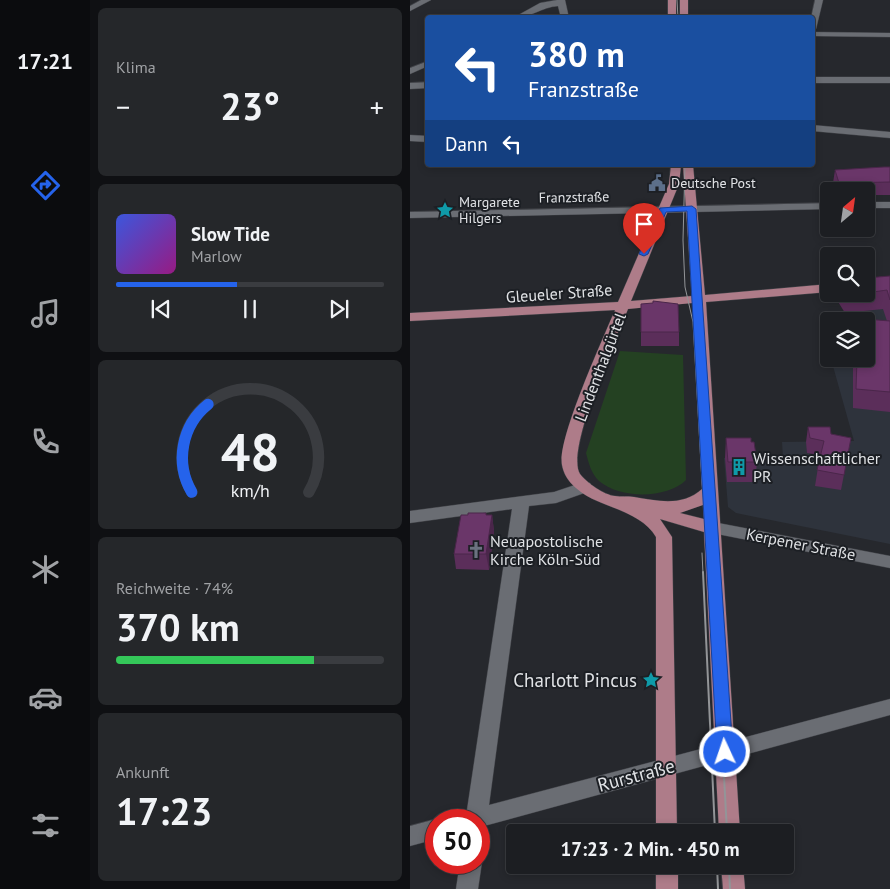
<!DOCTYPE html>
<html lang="de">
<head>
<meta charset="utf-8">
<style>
  :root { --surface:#1c1e22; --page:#25272a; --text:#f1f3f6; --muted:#a0a2a5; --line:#3a3c40; --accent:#2563eb }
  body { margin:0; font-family:"PT Sans",sans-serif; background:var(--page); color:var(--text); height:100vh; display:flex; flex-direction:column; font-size:19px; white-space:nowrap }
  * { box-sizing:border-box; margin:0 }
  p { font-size:16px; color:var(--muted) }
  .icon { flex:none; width:28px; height:28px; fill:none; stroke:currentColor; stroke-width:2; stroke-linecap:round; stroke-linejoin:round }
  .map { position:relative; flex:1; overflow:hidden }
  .sheet { display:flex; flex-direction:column; gap:8px; padding:8px; background:#0f1013; width:320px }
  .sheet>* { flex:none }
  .top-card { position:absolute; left:15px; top:15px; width:390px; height:152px; border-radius:5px; box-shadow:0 2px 8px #0003,0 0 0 1px var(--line); background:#1a4fa0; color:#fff; overflow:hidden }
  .needle { width:32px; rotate:29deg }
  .controls { position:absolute; left:410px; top:182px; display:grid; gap:10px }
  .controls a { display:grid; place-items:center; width:55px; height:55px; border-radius:5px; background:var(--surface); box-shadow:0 2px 8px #0003,0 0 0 1px var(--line); font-size:25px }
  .speed { position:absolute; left:15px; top:809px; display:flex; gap:10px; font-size:25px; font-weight:700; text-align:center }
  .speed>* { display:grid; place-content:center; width:65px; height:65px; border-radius:50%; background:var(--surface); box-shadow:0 2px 8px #0003,0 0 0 1px var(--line); line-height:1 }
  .speed .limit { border:8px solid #d22; background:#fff; color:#111 }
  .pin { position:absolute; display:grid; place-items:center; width:42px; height:42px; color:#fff; margin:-51px -21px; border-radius:50% 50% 50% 0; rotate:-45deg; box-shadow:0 0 5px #0007 }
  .pin .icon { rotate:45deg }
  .me { position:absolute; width:55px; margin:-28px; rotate:357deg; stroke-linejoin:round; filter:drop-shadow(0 0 4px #0008) }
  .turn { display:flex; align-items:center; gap:18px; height:105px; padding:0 20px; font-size:22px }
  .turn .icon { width:65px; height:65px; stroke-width:2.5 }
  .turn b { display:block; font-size:35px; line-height:42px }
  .then { display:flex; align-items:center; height:48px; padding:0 20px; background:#0003; gap:10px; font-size:19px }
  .big { font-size:38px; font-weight:600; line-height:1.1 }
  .sheet .widget { flex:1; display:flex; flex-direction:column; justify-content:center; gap:8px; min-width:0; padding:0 18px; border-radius:8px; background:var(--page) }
  .sheet .dial { align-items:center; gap:0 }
  .dial svg { height:130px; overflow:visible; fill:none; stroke:var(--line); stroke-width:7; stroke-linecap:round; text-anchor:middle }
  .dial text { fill:var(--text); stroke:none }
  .song { display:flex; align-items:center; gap:15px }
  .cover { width:60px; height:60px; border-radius:8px; background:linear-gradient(135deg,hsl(230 70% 55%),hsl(310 70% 35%)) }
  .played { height:5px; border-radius:2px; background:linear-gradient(90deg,var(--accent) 45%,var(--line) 45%) }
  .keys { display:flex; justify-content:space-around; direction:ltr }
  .heat { display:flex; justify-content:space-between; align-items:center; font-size:28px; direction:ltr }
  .charge { height:8px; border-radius:4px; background:linear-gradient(90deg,#34c759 74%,var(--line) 0) }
  .trip { position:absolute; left:96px; top:824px; width:288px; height:50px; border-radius:5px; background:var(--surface); box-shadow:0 2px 8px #0003,0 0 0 1px var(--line); font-weight:600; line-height:50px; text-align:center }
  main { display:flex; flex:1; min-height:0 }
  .tab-bar { display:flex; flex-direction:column; width:90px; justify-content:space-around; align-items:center; background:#0b0c0e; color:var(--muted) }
  .tab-bar .icon { width:35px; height:35px }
  .tab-bar .current { color:var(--accent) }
  .tab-bar b { font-size:22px; color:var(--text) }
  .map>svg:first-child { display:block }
</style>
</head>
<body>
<main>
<nav class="tab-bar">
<b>17:21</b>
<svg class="icon current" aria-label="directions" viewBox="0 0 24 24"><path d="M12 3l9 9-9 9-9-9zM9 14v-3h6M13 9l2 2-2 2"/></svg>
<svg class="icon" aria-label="music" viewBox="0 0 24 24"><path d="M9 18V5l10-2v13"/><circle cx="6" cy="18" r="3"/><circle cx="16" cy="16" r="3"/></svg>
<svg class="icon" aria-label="phone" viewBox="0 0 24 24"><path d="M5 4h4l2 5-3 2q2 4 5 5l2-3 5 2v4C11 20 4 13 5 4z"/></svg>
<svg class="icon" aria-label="climate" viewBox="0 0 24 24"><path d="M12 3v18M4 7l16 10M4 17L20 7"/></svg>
<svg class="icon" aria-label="car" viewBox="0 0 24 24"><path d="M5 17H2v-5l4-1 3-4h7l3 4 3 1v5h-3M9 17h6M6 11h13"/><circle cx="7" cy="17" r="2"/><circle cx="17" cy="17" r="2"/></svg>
<svg class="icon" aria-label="filters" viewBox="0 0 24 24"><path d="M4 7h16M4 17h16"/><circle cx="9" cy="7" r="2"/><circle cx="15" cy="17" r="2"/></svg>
</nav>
<section class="sheet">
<div class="widget"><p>Klima</p>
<div class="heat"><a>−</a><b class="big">23°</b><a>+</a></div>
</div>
<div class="widget">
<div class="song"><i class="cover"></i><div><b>Slow Tide</b><p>Marlow</p></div></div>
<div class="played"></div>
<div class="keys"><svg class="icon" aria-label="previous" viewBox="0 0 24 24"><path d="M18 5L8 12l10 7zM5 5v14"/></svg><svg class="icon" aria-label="pause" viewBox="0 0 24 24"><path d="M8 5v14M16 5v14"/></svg><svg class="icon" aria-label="next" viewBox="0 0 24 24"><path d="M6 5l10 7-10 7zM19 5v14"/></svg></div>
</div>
<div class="widget dial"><svg viewBox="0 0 100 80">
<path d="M14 69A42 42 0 1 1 86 69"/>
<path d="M14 69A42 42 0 0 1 24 15" stroke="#2563eb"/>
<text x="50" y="56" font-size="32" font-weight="700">48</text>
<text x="50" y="72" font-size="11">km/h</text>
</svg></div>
<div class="widget"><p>Reichweite · 74%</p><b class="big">370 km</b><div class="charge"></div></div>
<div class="widget"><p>Ankunft</p><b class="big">17:23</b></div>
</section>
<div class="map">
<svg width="480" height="889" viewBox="0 0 480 889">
  <rect width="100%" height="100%" fill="#26282d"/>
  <path fill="#2e333c" d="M480,289V544L326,513L318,507L314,458H373L372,442L444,441L421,359H456V321H441L425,296L456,294Z"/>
  <path fill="#244122" d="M210,351L273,355L276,480C257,499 210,499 189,481C181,473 179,464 176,453Z"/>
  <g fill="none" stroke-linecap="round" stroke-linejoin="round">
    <g stroke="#414348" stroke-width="1">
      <path id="minor" d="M11,0H21L0,11V6Z
        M147,0H155L159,18H151L148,6C132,7 120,18 103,18L130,3Z
        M405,0H413L406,29L402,31L401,18Z
        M402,32L480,33V37L402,36Z
        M18,61V66L0,74V68Z
        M402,77H480V83H402Z
        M18,82V88L0,89V83Z
        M402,125L480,132V138L402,131Z
        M0,135L18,136V142L0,141Z
        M456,202H480V208H456Z
        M419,203V209L0,218V212Z
        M174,482L180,483L182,487L180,491L146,503L119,506L79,805L480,699V715L74,826L69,829V820H47L51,813L57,810L102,509L0,523V511L144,492Z
        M303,522L480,556V568L297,532L295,528L297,524Z
        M26,819L29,820H26V839L0,846V826Z
        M69,855L72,862L68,889H46L50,862H69Z"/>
    </g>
    <g stroke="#414348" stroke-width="1">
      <path id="major" d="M258,0H266V18H258Z
        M270,0H278V18H270Z
        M261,165H271L269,184L221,301L282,296L273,165H283L295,295L419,284V292L296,302L330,832H309L294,532L250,519L262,537L267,832H246V537C234,516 205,509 185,500C170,493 155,482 152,465C147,439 193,339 205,310L0,321V313L208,302L259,184ZM283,303L292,489C272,507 248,501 224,497C218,496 211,497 205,496C194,495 177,483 170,474C155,451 207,336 218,309ZM293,505L294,519L270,513Z
        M246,865H268V889H246Z
        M311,865H333L335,889H313Z"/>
    </g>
    <use href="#minor" fill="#6a6d73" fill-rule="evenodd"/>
    <use href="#major" fill="#ae7c89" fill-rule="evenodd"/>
    <path stroke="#939598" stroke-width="1" d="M267,0L268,18
      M275,165L273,240L275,287L283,322L292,482L301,573
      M292,553L293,573"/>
    <path stroke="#939598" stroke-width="2" d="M293,572L305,832
      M301,572L306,626L317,832
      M307,865L308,889
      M319,865L320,889"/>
  </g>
  <path fill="#5b2e5a" d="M480,167V195H456V191H426L423,183L425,170Z
    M480,276V412L443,408V359H456L477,321L473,309L435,313L427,300L428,294H456V278Z
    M231,304L269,332V346H231Z
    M398,427L421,434L441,438L431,490L405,486L410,455L397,453L396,442Z
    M316,438L347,462L345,482H317L315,458Z
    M58,515H82L84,531L79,570L46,569L44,554Z"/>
  <path fill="#4a264a" d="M82,515L84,531L79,570L76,554Z"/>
  <path fill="#6a3669" stroke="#4a264a" d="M474,167H480V182L429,183L425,170Z
    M480,276V300L477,290L456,293V278Z
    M243,301L268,304L269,332H231V304L243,303Z
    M455,319L480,321V392L446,389L447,359H456V321H455Z
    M398,427H420L421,434L441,438L434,475L407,470L414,441L400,438Z
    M316,438H341V442H344L347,462H318Z
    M58,513H76V515H82L76,554H44L51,515H58Z"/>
  <path fill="#2563eb" stroke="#184099" d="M282,206L286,209L323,752L320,757L315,759L310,757L307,752L277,211L256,212L238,254L234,256L229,254L250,208Z"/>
  <defs>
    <g id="civic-bare" transform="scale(1.35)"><path d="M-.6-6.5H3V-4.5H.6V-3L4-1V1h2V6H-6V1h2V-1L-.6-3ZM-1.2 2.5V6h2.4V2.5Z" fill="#5c6f8a" stroke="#1c1f24" stroke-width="2.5" paint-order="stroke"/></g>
    <g id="sight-bare" transform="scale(1.35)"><path d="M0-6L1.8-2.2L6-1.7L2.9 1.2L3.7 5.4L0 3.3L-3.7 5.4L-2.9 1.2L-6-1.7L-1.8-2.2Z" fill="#0f9aa8" stroke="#1c1f24" stroke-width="2.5" paint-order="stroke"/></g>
    <g id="building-bare" transform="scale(1.35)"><path d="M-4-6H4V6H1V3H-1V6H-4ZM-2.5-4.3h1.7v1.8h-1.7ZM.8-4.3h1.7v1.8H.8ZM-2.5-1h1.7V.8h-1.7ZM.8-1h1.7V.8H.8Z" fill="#0f9aa8" stroke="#1c1f24" stroke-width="2.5" paint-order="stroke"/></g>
    <g id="church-bare" transform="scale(1.35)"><path d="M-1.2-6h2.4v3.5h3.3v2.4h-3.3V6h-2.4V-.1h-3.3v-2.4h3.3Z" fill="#6b7280" stroke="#1c1f24" stroke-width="2.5" paint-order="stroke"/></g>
  </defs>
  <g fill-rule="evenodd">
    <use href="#civic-bare" x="247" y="183"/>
    <use href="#sight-bare" x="35" y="210"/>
    <use href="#building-bare" x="329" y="467"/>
    <use href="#church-bare" x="66" y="550"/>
    <use href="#sight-bare" x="241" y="680"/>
  </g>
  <g text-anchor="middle" stroke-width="4" stroke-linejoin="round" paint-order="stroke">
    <g font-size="14" fill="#e0e2e5" stroke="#1c1f24" text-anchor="start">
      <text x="261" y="188">Deutsche Post</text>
      <text x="49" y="207">Margarete<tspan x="49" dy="16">Hilgers</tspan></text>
    </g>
    <g font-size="14" fill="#e0e2e5" stroke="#1c1f24">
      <text transform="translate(164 197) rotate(-1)" y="5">Franzstraße</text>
    </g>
    <g font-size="16" fill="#e0e2e5" stroke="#1c1f24">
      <text transform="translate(149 293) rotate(-4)" y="6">Gleueler Straße</text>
      <text transform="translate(190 367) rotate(-69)" y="6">Lindenthalgürtel</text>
      <text transform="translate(391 544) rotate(11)" y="6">Kerpener Straße</text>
    </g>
    <g font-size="16" fill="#e0e2e5" stroke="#1c1f24" text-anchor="start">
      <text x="343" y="464">Wissenschaftlicher<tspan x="343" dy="18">PR</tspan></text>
      <text x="80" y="547">Neuapostolische<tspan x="80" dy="18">Kirche Köln-Süd</tspan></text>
    </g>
    <g font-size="19" fill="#e0e2e5" stroke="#1c1f24" text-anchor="end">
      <text x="227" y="687">Charlott Pincus</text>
    </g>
    <g font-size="19" fill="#e0e2e5" stroke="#1c1f24">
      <text transform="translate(226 775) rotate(-15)" y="7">Rurstraße</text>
    </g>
  </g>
</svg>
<div class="controls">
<a><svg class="needle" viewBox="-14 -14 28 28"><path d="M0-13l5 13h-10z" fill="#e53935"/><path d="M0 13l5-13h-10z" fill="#a0a2a5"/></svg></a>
<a><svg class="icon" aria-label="search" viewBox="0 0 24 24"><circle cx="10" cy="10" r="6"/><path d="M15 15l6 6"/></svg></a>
<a><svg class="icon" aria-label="layers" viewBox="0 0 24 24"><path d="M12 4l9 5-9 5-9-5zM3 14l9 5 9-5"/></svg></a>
</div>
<div class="speed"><div class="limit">50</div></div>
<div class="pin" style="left:234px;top:254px;background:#d93025"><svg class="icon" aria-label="arrive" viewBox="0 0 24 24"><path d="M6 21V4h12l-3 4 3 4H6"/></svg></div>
<svg class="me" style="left:315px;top:752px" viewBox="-20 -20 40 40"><circle r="17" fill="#2563eb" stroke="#fff" stroke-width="3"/><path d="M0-11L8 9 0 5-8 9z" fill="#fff"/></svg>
<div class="trip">17:23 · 2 Min. · 450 m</div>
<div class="top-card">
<div class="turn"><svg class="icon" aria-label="left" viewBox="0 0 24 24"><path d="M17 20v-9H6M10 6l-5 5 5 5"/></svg><div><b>380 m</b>Franzstraße</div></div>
<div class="then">Dann<svg class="icon" aria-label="left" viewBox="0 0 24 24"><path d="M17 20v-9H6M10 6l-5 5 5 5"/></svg></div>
</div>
</div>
</main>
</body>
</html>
